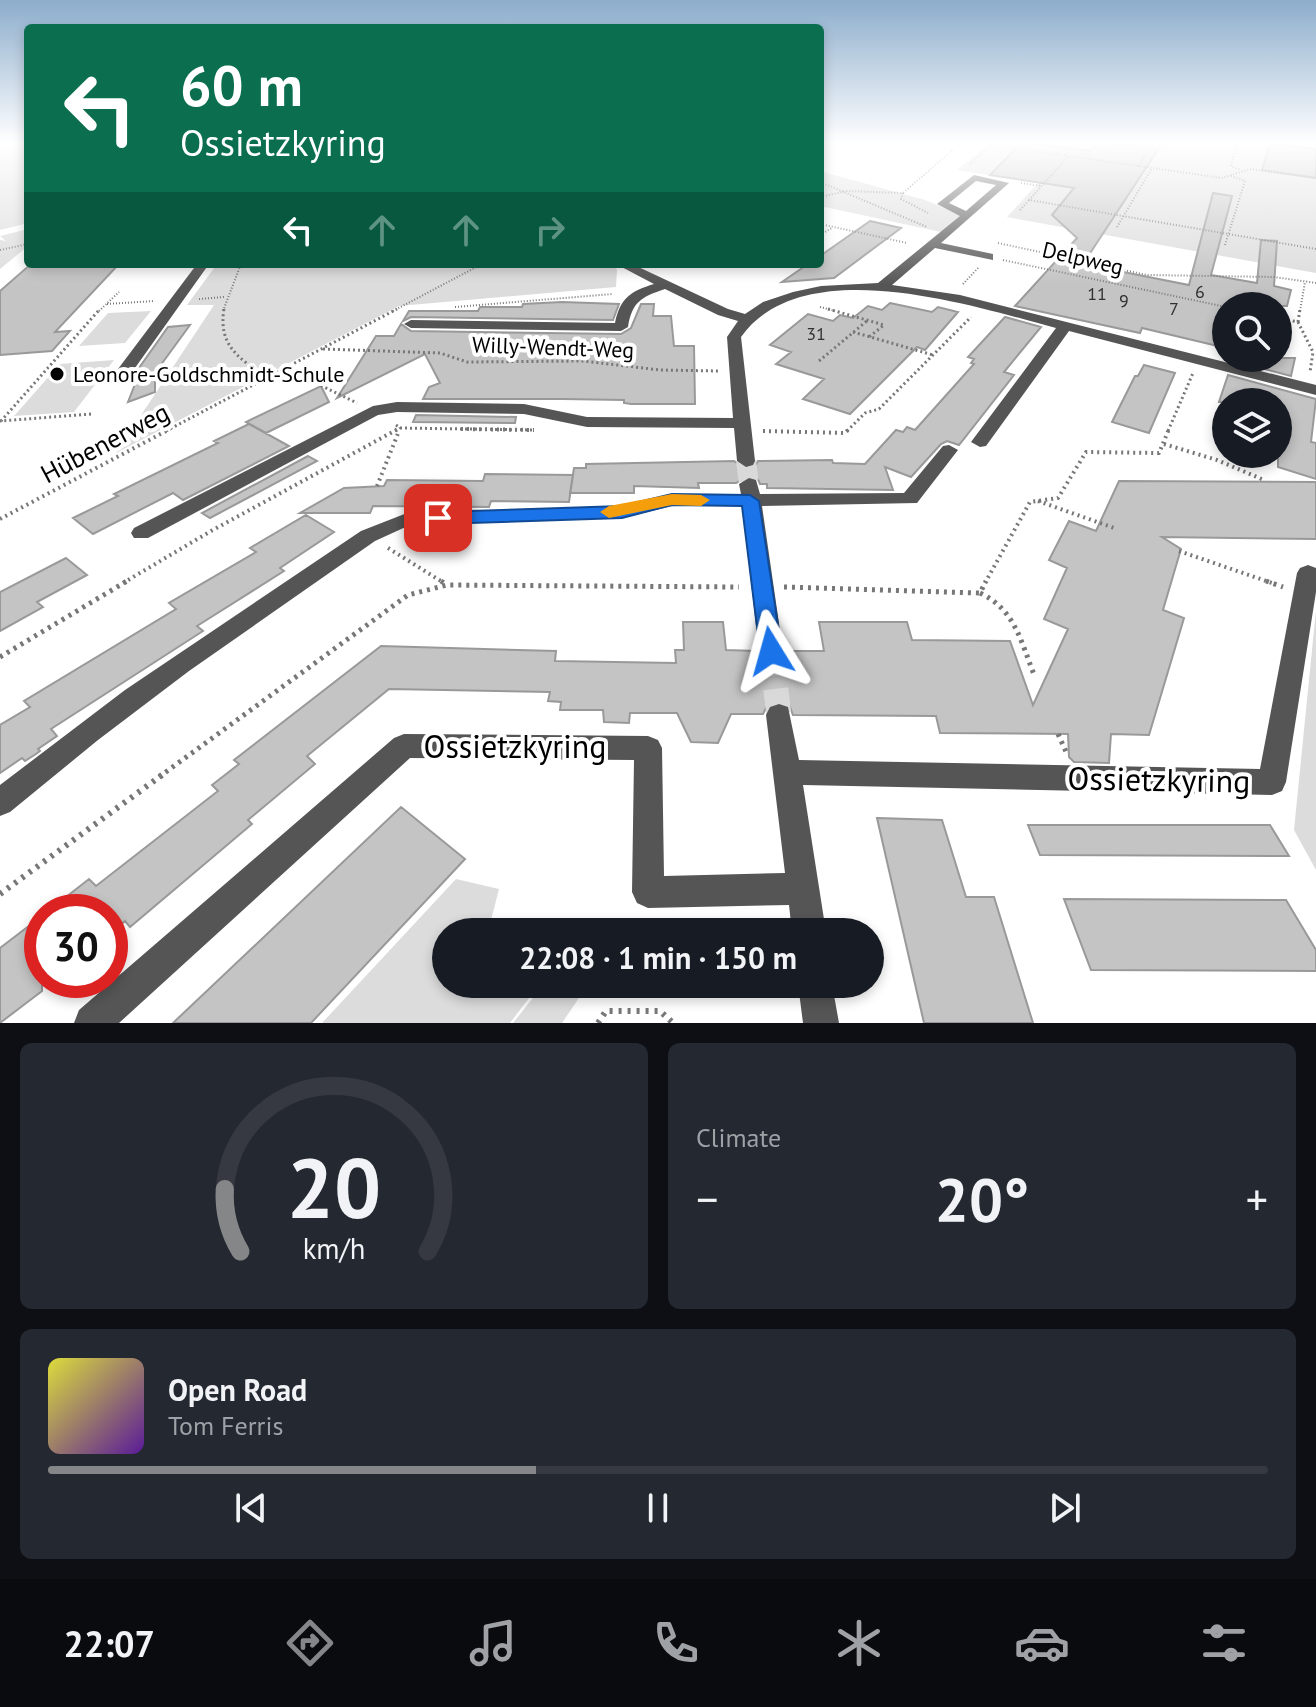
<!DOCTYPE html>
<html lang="en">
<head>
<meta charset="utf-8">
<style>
  :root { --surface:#171b24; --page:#242831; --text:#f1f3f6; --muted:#9ea1a6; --line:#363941; --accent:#858687 }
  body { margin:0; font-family:"PT Sans",sans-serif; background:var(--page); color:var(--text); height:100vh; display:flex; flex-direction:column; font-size:30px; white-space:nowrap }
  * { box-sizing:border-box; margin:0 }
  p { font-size:26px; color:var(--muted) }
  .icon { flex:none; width:44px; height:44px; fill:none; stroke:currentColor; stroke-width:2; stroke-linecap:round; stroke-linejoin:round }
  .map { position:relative; height:1023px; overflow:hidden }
  .sheet { display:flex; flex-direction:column; gap:20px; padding:20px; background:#0d0f14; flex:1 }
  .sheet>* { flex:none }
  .guide { position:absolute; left:24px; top:24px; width:800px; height:244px; border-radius:8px; box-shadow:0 4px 12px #0003; background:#0b6e4f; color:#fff; overflow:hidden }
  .buttons { position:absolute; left:1212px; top:292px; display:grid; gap:16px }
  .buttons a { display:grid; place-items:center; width:80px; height:80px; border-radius:50%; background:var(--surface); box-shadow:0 4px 12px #0003; font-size:40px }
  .speed { position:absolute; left:24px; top:894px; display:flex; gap:16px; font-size:40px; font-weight:700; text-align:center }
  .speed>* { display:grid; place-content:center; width:104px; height:104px; border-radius:50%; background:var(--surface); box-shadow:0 4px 12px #0003; line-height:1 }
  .speed .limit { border:12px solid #d22; background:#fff; color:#111 }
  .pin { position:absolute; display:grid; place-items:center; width:68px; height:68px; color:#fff; margin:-34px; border-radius:16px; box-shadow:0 4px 12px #0006 }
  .me { position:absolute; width:88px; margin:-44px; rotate:352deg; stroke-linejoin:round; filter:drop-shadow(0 0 6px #0008) }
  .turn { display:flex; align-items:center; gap:28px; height:168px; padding:0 24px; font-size:36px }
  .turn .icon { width:104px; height:104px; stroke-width:2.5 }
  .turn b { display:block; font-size:56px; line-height:68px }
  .lanes { display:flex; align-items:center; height:76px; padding:0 24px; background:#0003; justify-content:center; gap:40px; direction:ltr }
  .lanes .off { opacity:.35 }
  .big { font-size:60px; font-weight:700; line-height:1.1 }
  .sheet .card { flex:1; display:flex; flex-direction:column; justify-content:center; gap:12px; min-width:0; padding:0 28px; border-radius:12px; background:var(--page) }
  .sheet .dial { align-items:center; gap:0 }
  .dial svg { height:208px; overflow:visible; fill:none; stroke:var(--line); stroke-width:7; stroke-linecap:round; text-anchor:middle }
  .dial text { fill:var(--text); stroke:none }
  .song { display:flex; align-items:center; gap:24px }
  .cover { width:96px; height:96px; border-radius:12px; background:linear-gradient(135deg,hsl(60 70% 55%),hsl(270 70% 35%)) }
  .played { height:8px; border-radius:4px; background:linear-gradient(90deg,var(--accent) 40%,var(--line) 40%) }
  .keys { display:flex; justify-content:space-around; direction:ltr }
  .heat { display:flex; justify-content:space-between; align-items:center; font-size:44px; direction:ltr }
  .sheet .tiles { flex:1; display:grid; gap:20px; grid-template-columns:1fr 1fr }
  .card:last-child { grid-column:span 2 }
  .trip { position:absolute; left:432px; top:918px; width:452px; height:80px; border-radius:40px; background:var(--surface); box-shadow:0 4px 12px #0003; font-weight:700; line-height:80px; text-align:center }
  .tabs { display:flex; height:128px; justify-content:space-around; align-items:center; background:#090b0e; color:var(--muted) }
  .tabs .icon { width:56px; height:56px }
  .tabs .on { color:var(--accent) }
  .tabs b { font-size:36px; color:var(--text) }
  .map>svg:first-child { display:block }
</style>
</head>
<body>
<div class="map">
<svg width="1316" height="1023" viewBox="0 0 1316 1023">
  <rect width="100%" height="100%" fill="#fff"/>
  <path fill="#dcdcdc" d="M28,142V223L0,230V144Z
    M977,142L1316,144V273L1007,217L1038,183L957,170L986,146L974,144Z
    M820,171L925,200L962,215L941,232L820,206Z
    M28,229V246L0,269V240L6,241L0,236Z
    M217,264H607L617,269L616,287L399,306L116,453L214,305H187Z
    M151,311L125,343L79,346L108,313Z
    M114,360L74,412L14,416L60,364Z
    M1316,610V870L1294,830Z
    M456,879L499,889L488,932H446V984H526L536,989L510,1023H322Z
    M539,990L583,992L562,1023H513Z"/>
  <path fill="#c4c4c4" stroke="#999" stroke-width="2" d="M1022,142L1091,151L1099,142L1135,146L1137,142L1161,145L1083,264L1189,285L1213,193L1232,196L1211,275L1257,283L1261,240L1277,241L1274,286L1291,290L1287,306H1226V348L1142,328L1140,333L1015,306L1077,238L1052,215L1074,188L990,175Z
    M1270,144L1316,149V178L1262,170Z
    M870,221L901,228L834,278L782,282L808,264H820V256Z
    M31,264H119L55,332L70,331L52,351L0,355V291Z
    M562,302L619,304L613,320L411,317L403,321L409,311H478L480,307H522L523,304Z
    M890,303L932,312L938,307L958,312L925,350L917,347L850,414L803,399L824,379L776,364L791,352L770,345L808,314L833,321L840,315L853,318L868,306L882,310Z
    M641,304H654L653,316H671L674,346H694L695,404H631L624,403V400L562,399H423L429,387L440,383L425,354L337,398L376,336H394L401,324L411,331L621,334L631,328Z
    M1005,317L1041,327L1004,372L1014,375L959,445L947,441L941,444L911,477L885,467L893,490L767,488V484H760L757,477L750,475L736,483H698L699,488L634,486V493H570L574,468H586V464L734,461L747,470L754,468L758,461L832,460L833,463L865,464L896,430L903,432L907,427L915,430L974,364L971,363L974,359L968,357Z
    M190,325L155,373V392L128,402L139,374L134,375L168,327Z
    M1234,358H1295L1291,376L1233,361Z
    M1144,365L1175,373L1149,433L1112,422L1135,376H1138Z
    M1228,375L1316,399L1311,442L1316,443V479L1278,467V402H1219Z
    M321,386L329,402L266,433L246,422Z
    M416,415L516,417L515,423L413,422Z
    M249,424L289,446L183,500L173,493L93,534L73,518L118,496L114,494L218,443L214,441Z
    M308,456L317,461L210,518L202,513Z
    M485,474L573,475L569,502L491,501L489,507L373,506L370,513H300L344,488L384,486L387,480L483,481Z
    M1119,481L1316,482V539L1162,537L1181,549L1163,610L1184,618L1149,735L1111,734L1109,763L1074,762L1069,757L1068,734L940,733L936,716L793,715L789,704L778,701L767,706L763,714H731L718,743L691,742L677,713H630L629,723L604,722L603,710H560L561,702L548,701L550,692L389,689L307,756L315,764L248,820L252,824L130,927L125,921L110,934V912H47L89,879L96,886L218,791L212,785L239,764L234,760L381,646L556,651L555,661L676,663L675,650H684L683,622H723L726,650L756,651L761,661L772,663L783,659L786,651H824L819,622H907L912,640L1010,641L1033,705L1068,629L1044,619L1067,568L1049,560L1069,521L1096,531Z
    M306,515L334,532L280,568L284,571L197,626L203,631L51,729L57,736L38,749L40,751L36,754L25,761L22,758L0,773V725L30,707L24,701L176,609L169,603L256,552L250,548Z
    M66,558L87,575L37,602L43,607L0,631V592Z
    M401,807L465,859L311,1023H173Z
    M877,818L942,820L966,897H994L1033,1023H924Z
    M1028,825H1270L1289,856L1040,855Z
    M1064,899L1286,900L1316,950V971L1091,970Z
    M42,916V991L0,1023V948Z"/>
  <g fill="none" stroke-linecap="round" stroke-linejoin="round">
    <path stroke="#d9d9d9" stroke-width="20" stroke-dasharray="20 10" stroke-linecap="butt" d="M746,461L749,484"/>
    <path stroke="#d9d9d9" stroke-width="25" stroke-dasharray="25 13" stroke-linecap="butt" d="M771,651L779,715"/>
    <path stroke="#777" stroke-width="2" stroke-dasharray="1 2" stroke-linecap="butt" d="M982,142L992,145
      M1238,142L1231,166L1241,170
      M1291,142L1316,145
      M1057,154L1069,142
      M1068,157L1029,200L1316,249
      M970,164L992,145L1222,178L1250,169L1316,178
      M1138,166L1154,142
      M820,182L927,227
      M1021,183L1042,186
      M903,193L901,199L928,213
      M820,197L846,191L903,193L962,142
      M1020,210L1029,200
      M820,224L907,243
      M1117,227L1152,168
      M820,235L832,228
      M998,243L1147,275L1274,277L1316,283
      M1225,245L1245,181L1231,176
      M0,250L28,244
      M1003,260L1226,307
      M963,284L979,267
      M199,299L224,297
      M107,304L154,301
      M455,307L613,294
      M820,307L835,311
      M99,311L119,292
      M223,311L241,264
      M393,311L482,264
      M1300,311L1305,282"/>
    <path stroke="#777" stroke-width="3" stroke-dasharray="2 3" stroke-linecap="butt" d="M224,309C218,346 239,358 266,377
      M828,309L884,325L869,337
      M1278,318L1298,322
      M1298,322L1313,352L1310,372
      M1298,322L1300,309
      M853,332L933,355
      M323,349L440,353L467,362L583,361L660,370L720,371
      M583,361L586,340
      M819,361L868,320
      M279,370L295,373L357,403
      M91,414L1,421L100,309
      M396,425L400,428L534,430
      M166,431L397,309
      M395,431L400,428
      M847,431L865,413L879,409L971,317
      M1168,431L1193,373"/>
    <path stroke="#777" stroke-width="4" stroke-dasharray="2 4" stroke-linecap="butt" d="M461,429L534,430
      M763,431L845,433L849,429
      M1164,444L1217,460L1264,480
      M377,486L399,431
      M1038,501L1117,529
      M0,519L170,429
      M388,548L444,583
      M1179,551L1272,583
      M123,583L211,531L398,429
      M985,583L1030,502L1058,498L1086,452L1159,453L1169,429"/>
    <path stroke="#777" stroke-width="5" stroke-dasharray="3 5" stroke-linecap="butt" d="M441,581L447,585
      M1266,581L1283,587
      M784,587L980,593L986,581
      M980,593C1016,610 1021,643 1035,677
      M0,657L127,581
      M1058,734L1067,754
      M159,777L408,595L447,585L739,587"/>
    <path stroke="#777" stroke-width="6" stroke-dasharray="3 6" stroke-linecap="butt" d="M0,894L162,775
      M598,1023L606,1011H660L673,1023"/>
    <path fill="#555" fill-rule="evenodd" d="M974,175L1009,183L941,243L993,254V260L935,248L892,285L960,295L1316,385V395L1069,331L986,446L980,447L971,442L1056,328C973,306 803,250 741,337L755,461L753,465L746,467L737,461L734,428L587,427L524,414L397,412L378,415L148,538H134L131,533L134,528L373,406L397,402L524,404L587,417L733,418L727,337L738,321L718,315L665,289C641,297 632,302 628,327L621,331L411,328L404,324L411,320L615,323C620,298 631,291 654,284L616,264H632L728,309L745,314L763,302L793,292L821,286L878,283L960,216L937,204ZM976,181L996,185L966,211L949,203Z
      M197,264H209L130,375H118V369Z
      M949,445L958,450L917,503L762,506L783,651L780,658L771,660L762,658L759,651L742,506H672L622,518L410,525L375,541L189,671L98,740L10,812L0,816V785L125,690L361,531L407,513L622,506L672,494H741L739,484L749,478L756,480L760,494L904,493L943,446Z
      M1308,565L1316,568V592L1286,782L1282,791L1272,795L803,785L826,932H792L789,905L648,908L637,903L632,892L634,760L410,758L119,1023H74L79,1010L394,738L404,734L648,736L658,740L662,748L664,876L785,873L766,715L770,707L779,704L788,707L799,760L1260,769L1297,573L1300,568Z
      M798,984H832L839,1023H803Z"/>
  </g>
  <linearGradient id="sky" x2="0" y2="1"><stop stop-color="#8cadcc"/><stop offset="0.5" stop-color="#fff"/><stop offset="1" stop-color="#fff" stop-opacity="0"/></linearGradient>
  <rect width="1316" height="285" fill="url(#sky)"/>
  <path fill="#1a73e8" stroke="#114b97" stroke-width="2" d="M672,494L750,495L759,501L782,651L779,657L771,659L763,657L760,651L742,506L672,505L622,518L438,524L428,518L438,512L622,506Z"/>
  <path fill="#f59e0b" d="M672,494L701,495L710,500L701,506L672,505L609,518L600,512L609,506Z"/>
  <circle fill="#000" stroke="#fff" stroke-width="3" cx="57" cy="374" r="8"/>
  <g text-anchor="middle" stroke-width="8" stroke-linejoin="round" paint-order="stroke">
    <g font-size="18" fill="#313131">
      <text x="1200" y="298">6</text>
      <text x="1097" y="300">11</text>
      <text x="1124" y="307">9</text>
      <text x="1174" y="315">7</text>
      <text x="816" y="340">31</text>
    </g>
    <g font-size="22" fill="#000" stroke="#fff">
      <text transform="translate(1083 258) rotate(13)" y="8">Delpweg</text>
      <text transform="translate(553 347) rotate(2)" y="8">Willy-Wendt-Weg</text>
    </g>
    <g font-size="22" fill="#000" stroke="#fff" text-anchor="start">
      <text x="73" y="382">Leonore-Goldschmidt-Schule</text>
    </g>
    <g font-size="26" fill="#000" stroke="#fff">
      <text transform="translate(105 443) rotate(-28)" y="9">Hübenerweg</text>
    </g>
    <g font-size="32" fill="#000" stroke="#fff">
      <text x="515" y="758">Ossietzkyring</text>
      <text transform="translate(1159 780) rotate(1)" y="11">Ossietzkyring</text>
    </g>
  </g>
</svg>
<div class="buttons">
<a><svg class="icon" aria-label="search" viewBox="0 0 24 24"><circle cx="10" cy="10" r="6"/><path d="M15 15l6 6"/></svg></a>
<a><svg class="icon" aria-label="layers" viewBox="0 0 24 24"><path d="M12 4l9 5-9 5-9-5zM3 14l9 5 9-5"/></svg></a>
</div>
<div class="speed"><div class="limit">30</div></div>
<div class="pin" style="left:438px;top:518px;background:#d93025"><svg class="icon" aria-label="arrive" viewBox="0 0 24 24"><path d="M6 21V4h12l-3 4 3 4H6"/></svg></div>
<svg class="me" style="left:771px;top:651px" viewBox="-20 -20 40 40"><path d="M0-17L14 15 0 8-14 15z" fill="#1a73e8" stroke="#fff" stroke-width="4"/></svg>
<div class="trip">22:08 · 1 min · 150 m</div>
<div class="guide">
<div class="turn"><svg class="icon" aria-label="left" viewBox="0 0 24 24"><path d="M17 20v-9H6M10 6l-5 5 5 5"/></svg><div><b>60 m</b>Ossietzkyring</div></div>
<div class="lanes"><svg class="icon" aria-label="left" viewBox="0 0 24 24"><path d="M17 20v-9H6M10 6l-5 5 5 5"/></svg><svg class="icon off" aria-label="ahead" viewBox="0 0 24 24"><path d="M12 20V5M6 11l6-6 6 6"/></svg><svg class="icon off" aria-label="ahead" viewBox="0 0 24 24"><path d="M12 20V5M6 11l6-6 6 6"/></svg><svg class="icon off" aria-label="right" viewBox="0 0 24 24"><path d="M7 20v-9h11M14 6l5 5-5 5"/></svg></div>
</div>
</div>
<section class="sheet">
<div class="tiles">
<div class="card dial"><svg viewBox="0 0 100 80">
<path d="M14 69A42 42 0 1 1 86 69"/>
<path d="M14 69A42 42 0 0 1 8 45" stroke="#858687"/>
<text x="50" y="56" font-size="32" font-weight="700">20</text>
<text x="50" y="72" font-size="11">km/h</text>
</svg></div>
<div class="card"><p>Climate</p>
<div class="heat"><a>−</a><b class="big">20°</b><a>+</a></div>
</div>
<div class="card">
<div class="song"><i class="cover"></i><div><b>Open Road</b><p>Tom Ferris</p></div></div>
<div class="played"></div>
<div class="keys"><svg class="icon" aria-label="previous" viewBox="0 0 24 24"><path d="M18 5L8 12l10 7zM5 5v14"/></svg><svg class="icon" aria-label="pause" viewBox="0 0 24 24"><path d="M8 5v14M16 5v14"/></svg><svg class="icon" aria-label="next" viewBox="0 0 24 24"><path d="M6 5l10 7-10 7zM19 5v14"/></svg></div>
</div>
</div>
</section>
<nav class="tabs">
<b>22:07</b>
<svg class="icon on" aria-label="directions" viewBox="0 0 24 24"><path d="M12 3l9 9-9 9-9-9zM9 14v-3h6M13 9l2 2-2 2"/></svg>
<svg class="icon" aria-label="music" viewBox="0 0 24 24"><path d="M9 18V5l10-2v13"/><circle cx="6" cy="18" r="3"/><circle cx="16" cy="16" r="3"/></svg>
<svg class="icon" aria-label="phone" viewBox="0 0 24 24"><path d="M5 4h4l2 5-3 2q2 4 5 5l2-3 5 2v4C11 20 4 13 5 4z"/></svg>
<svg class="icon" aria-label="climate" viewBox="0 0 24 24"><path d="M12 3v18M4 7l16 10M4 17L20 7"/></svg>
<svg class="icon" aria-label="car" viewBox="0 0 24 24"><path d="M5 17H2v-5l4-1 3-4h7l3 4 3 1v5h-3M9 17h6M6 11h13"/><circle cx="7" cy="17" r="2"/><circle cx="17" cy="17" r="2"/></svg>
<svg class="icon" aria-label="filters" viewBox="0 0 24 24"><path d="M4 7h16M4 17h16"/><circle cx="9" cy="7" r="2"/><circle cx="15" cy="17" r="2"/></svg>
</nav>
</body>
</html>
